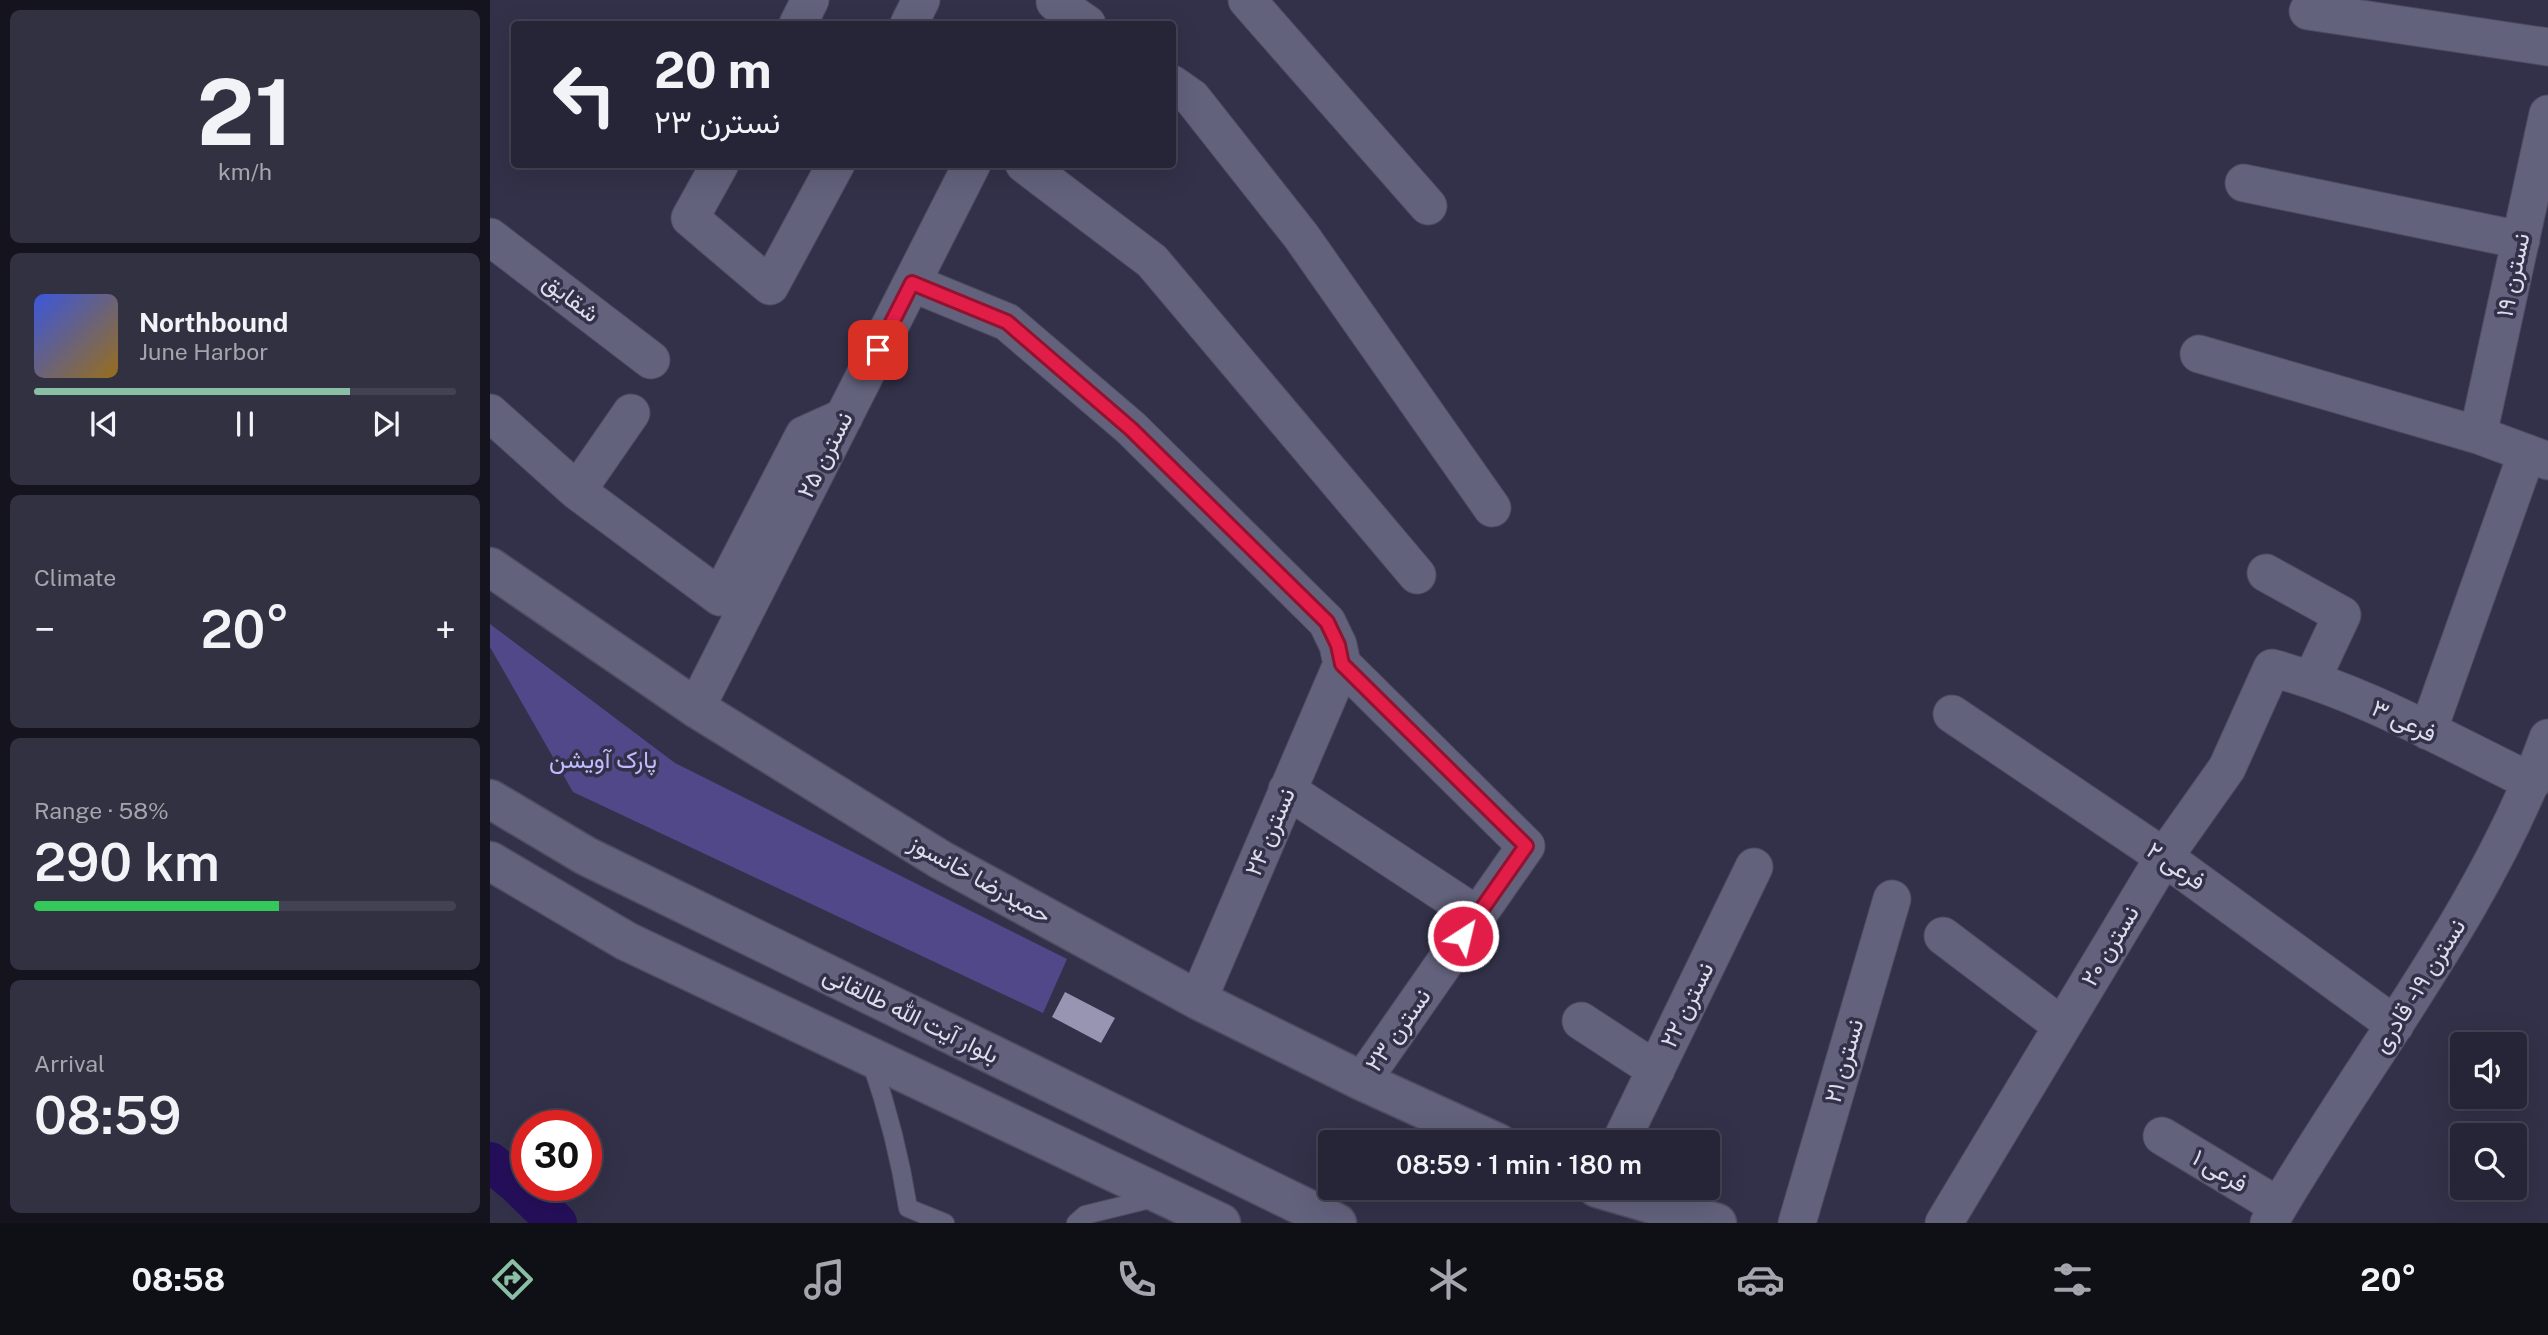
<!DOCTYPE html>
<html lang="en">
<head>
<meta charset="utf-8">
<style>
  :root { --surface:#262537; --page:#323142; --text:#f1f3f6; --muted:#a4a5ad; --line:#424252; --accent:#8abfa5 }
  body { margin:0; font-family:"Public Sans",Vazirmatn,sans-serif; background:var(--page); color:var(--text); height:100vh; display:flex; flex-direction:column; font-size:26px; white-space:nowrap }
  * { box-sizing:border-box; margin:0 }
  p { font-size:23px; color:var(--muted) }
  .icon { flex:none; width:38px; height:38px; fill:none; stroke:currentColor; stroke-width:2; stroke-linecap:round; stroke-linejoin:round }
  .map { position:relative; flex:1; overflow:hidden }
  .sheet { display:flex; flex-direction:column; gap:10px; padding:10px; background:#15141e; width:490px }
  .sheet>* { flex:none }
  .top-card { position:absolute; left:21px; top:21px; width:665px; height:147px; border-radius:7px; box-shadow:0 7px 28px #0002,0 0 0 2px var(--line); background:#262537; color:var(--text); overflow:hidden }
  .fabs { position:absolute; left:1960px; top:1032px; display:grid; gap:14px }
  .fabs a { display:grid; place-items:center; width:77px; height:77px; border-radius:7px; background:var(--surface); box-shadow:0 7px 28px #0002,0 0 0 2px var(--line); font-size:35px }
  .speed { position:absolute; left:21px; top:1110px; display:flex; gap:14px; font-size:35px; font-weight:700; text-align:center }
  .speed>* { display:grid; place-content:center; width:91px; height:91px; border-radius:50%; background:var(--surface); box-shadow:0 7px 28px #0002,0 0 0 2px var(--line); line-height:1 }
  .speed .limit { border:10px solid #d22; background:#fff; color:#111 }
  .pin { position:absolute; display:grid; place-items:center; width:60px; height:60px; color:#fff; margin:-30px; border-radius:14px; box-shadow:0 4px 10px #0006 }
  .me { position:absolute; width:77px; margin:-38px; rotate:35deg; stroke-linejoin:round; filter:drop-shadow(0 0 5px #0008) }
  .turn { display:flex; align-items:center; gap:24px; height:147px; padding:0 28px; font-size:32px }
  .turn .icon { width:91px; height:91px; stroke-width:2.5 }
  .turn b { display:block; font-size:49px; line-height:60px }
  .big { font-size:52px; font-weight:600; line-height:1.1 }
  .sheet .tile { flex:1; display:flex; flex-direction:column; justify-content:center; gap:10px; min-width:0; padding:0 24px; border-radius:10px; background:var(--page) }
  .sheet .dial { align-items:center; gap:0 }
  .dial b { font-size:91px; line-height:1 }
  .song { display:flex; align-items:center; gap:21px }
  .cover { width:84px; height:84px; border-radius:10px; background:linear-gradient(135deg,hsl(230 70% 55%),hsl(40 70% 35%)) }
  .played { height:7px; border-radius:4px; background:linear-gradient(90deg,var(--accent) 75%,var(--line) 75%) }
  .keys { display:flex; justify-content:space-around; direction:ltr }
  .heat { display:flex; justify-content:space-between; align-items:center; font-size:38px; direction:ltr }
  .charge { height:10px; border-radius:5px; background:linear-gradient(90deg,#34c759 58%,var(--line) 0) }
  .trip { position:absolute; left:828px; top:1130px; width:402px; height:70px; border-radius:7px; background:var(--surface); box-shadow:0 7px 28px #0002,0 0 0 2px var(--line); font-weight:600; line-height:70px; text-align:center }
  .menu { display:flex; height:112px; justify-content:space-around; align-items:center; background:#0f0f16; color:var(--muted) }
  .menu .icon { width:49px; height:49px }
  .menu .active { color:var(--accent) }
  .menu b { font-size:32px; color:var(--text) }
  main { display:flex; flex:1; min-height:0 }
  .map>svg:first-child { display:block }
</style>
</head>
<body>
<main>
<section class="sheet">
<div class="tile dial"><b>21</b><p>km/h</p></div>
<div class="tile">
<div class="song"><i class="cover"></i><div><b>Northbound</b><p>June Harbor</p></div></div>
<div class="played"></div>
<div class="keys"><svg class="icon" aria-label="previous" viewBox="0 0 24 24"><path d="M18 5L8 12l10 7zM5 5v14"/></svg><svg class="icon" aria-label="pause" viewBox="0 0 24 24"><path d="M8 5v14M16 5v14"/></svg><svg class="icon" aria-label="next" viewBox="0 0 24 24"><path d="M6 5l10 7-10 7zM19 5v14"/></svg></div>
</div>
<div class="tile"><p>Climate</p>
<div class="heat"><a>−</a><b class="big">20°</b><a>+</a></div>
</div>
<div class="tile"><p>Range · 58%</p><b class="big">290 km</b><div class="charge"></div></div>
<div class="tile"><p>Arrival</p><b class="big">08:59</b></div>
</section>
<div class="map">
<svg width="2058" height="1223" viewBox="0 0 2058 1223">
  <rect width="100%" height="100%" fill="#333149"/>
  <path fill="#51488a" d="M0,624L185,763L577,959L553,1013L83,792L0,647Z"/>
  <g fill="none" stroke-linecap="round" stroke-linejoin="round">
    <path stroke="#250f5b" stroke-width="40" d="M0,1162L27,1184L67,1223"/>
  </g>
  <path fill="#9795b2" d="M575,992L625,1018L611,1043L562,1017Z"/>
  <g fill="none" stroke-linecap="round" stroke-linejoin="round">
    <g stroke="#4d4c60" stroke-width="20">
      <path id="service" d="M381,1061C398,1110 410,1157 418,1208L455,1223
        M586,1223L595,1215L664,1198"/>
    </g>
    <g stroke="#4d4c60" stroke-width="39">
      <path id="minor" d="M757,0L938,206
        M565,2L597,24
        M1818,11L2058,47
        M308,24L320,0
        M419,24L431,0
        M682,84L702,98L811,236L1002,508
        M230,164L200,218L280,286L346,164
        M534,164L662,261L927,575
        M1754,183L2031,240
        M0,237L161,360
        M422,283L517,322L641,428L837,622L848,645L852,664
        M1709,354L1988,435L2058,461
        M0,413L87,491L141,413
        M1988,435L2058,114
        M87,491L230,597L314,435L354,417
        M1776,573L1852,615L1822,679
        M852,664L1036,846L872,1081
        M206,708L482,164
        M1462,714L1674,857L1905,1025
        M1938,731L2037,453
        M797,790L987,915
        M1453,936L1572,1026
        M708,1000L852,664
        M1091,1021L1166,1070
        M1672,1136L1788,1206
        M1130,1143L1264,867
        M1307,1223L1402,899
        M1454,1223L1674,857L1737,768L1782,668C1872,692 1959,742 2042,782
        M1779,1223C1872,1062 1994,914 2058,738"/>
    </g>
    <g stroke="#4d4c60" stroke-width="41">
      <path id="tertiary" d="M0,567L206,708L451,860L708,1000L872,1081L1008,1143
        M1107,1188L1227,1223"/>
    </g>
    <g stroke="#4d4c60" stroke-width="41">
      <path id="secondary" d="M0,799L96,856L847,1223
        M0,861L136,941L731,1223"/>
    </g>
    <use href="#service" stroke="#63627d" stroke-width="18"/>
    <use href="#minor" stroke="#63627d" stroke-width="37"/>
    <use href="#tertiary" stroke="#63627d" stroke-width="38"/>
    <use href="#secondary" stroke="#63627d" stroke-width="38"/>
  </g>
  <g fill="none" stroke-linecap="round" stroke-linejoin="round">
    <g stroke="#92132f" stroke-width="18">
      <path id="route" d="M388,350L422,283L517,322L641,429L837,622L848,645L852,664L1036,846L973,936"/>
    </g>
    <use href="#route" stroke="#e11d48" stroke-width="12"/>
  </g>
  <g text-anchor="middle" stroke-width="7" stroke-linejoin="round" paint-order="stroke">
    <g font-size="24" fill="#dcdceb" stroke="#333149">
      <text transform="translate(2023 275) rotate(-78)" y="8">نسترن ۱۹</text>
      <text transform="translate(81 298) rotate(37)" y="8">شقایق</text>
      <text transform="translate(335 455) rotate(-63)" y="8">نسترن ۲۵</text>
      <text transform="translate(1914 721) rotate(25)" y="8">فرعی ۳</text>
      <text transform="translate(780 832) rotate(-67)" y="8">نسترن ۲۴</text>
      <text transform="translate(1686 866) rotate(35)" y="8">فرعی ۲</text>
      <text transform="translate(490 879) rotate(29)" y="8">حمیدرضا خانسوز</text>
      <text transform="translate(1620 946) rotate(-59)" y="8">نسترن ۲۰</text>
      <text transform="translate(1929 986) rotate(-58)" y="8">نسترن ۱۹ - قادری</text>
      <text transform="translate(1197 1005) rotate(-64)" y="8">نسترن ۲۲</text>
      <text transform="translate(421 1015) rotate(26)" y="8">بلوار آیت الله طالقانی</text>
      <text transform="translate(908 1030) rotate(-55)" y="8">نسترن ۲۳</text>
      <text transform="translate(1354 1061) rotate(-74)" y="8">نسترن ۲۱</text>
      <text transform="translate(1730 1171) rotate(31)" y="8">فرعی ۱</text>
    </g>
    <g font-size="24" fill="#c0bbfd" stroke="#333149">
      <text x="113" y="768">پارک آویشن</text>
    </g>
  </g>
</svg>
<div class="fabs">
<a><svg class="icon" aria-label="sound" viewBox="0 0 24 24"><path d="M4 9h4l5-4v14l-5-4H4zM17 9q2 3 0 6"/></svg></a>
<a><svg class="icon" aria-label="search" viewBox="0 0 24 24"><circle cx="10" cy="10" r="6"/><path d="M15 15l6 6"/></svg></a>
</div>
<div class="speed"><div class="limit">30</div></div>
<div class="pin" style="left:388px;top:350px;background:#d93025"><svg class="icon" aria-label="arrive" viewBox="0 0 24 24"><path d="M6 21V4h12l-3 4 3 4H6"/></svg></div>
<svg class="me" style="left:973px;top:936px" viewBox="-20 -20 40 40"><circle r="17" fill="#e11d48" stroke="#fff" stroke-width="3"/><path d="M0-11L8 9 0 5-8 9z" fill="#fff"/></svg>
<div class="trip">08:59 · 1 min · 180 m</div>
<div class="top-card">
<div class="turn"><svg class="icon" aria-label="left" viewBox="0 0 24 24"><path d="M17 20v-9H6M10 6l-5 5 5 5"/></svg><div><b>20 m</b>نسترن ۲۳</div></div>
</div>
</div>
</main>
<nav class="menu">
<b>08:58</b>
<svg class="icon active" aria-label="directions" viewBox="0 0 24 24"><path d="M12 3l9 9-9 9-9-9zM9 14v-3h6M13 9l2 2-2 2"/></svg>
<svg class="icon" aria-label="music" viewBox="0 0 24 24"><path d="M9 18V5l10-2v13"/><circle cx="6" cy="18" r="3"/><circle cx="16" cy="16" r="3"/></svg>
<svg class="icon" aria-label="phone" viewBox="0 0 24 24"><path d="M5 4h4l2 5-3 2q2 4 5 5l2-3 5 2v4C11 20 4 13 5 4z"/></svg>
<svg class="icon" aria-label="climate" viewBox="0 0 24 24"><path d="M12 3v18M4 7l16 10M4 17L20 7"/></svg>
<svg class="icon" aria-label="car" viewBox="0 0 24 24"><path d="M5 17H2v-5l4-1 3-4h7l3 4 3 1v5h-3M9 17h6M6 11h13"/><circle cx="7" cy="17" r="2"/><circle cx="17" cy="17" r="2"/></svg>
<svg class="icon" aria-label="filters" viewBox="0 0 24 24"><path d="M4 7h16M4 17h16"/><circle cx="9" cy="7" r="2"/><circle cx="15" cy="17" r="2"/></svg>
<b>20°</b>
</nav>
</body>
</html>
